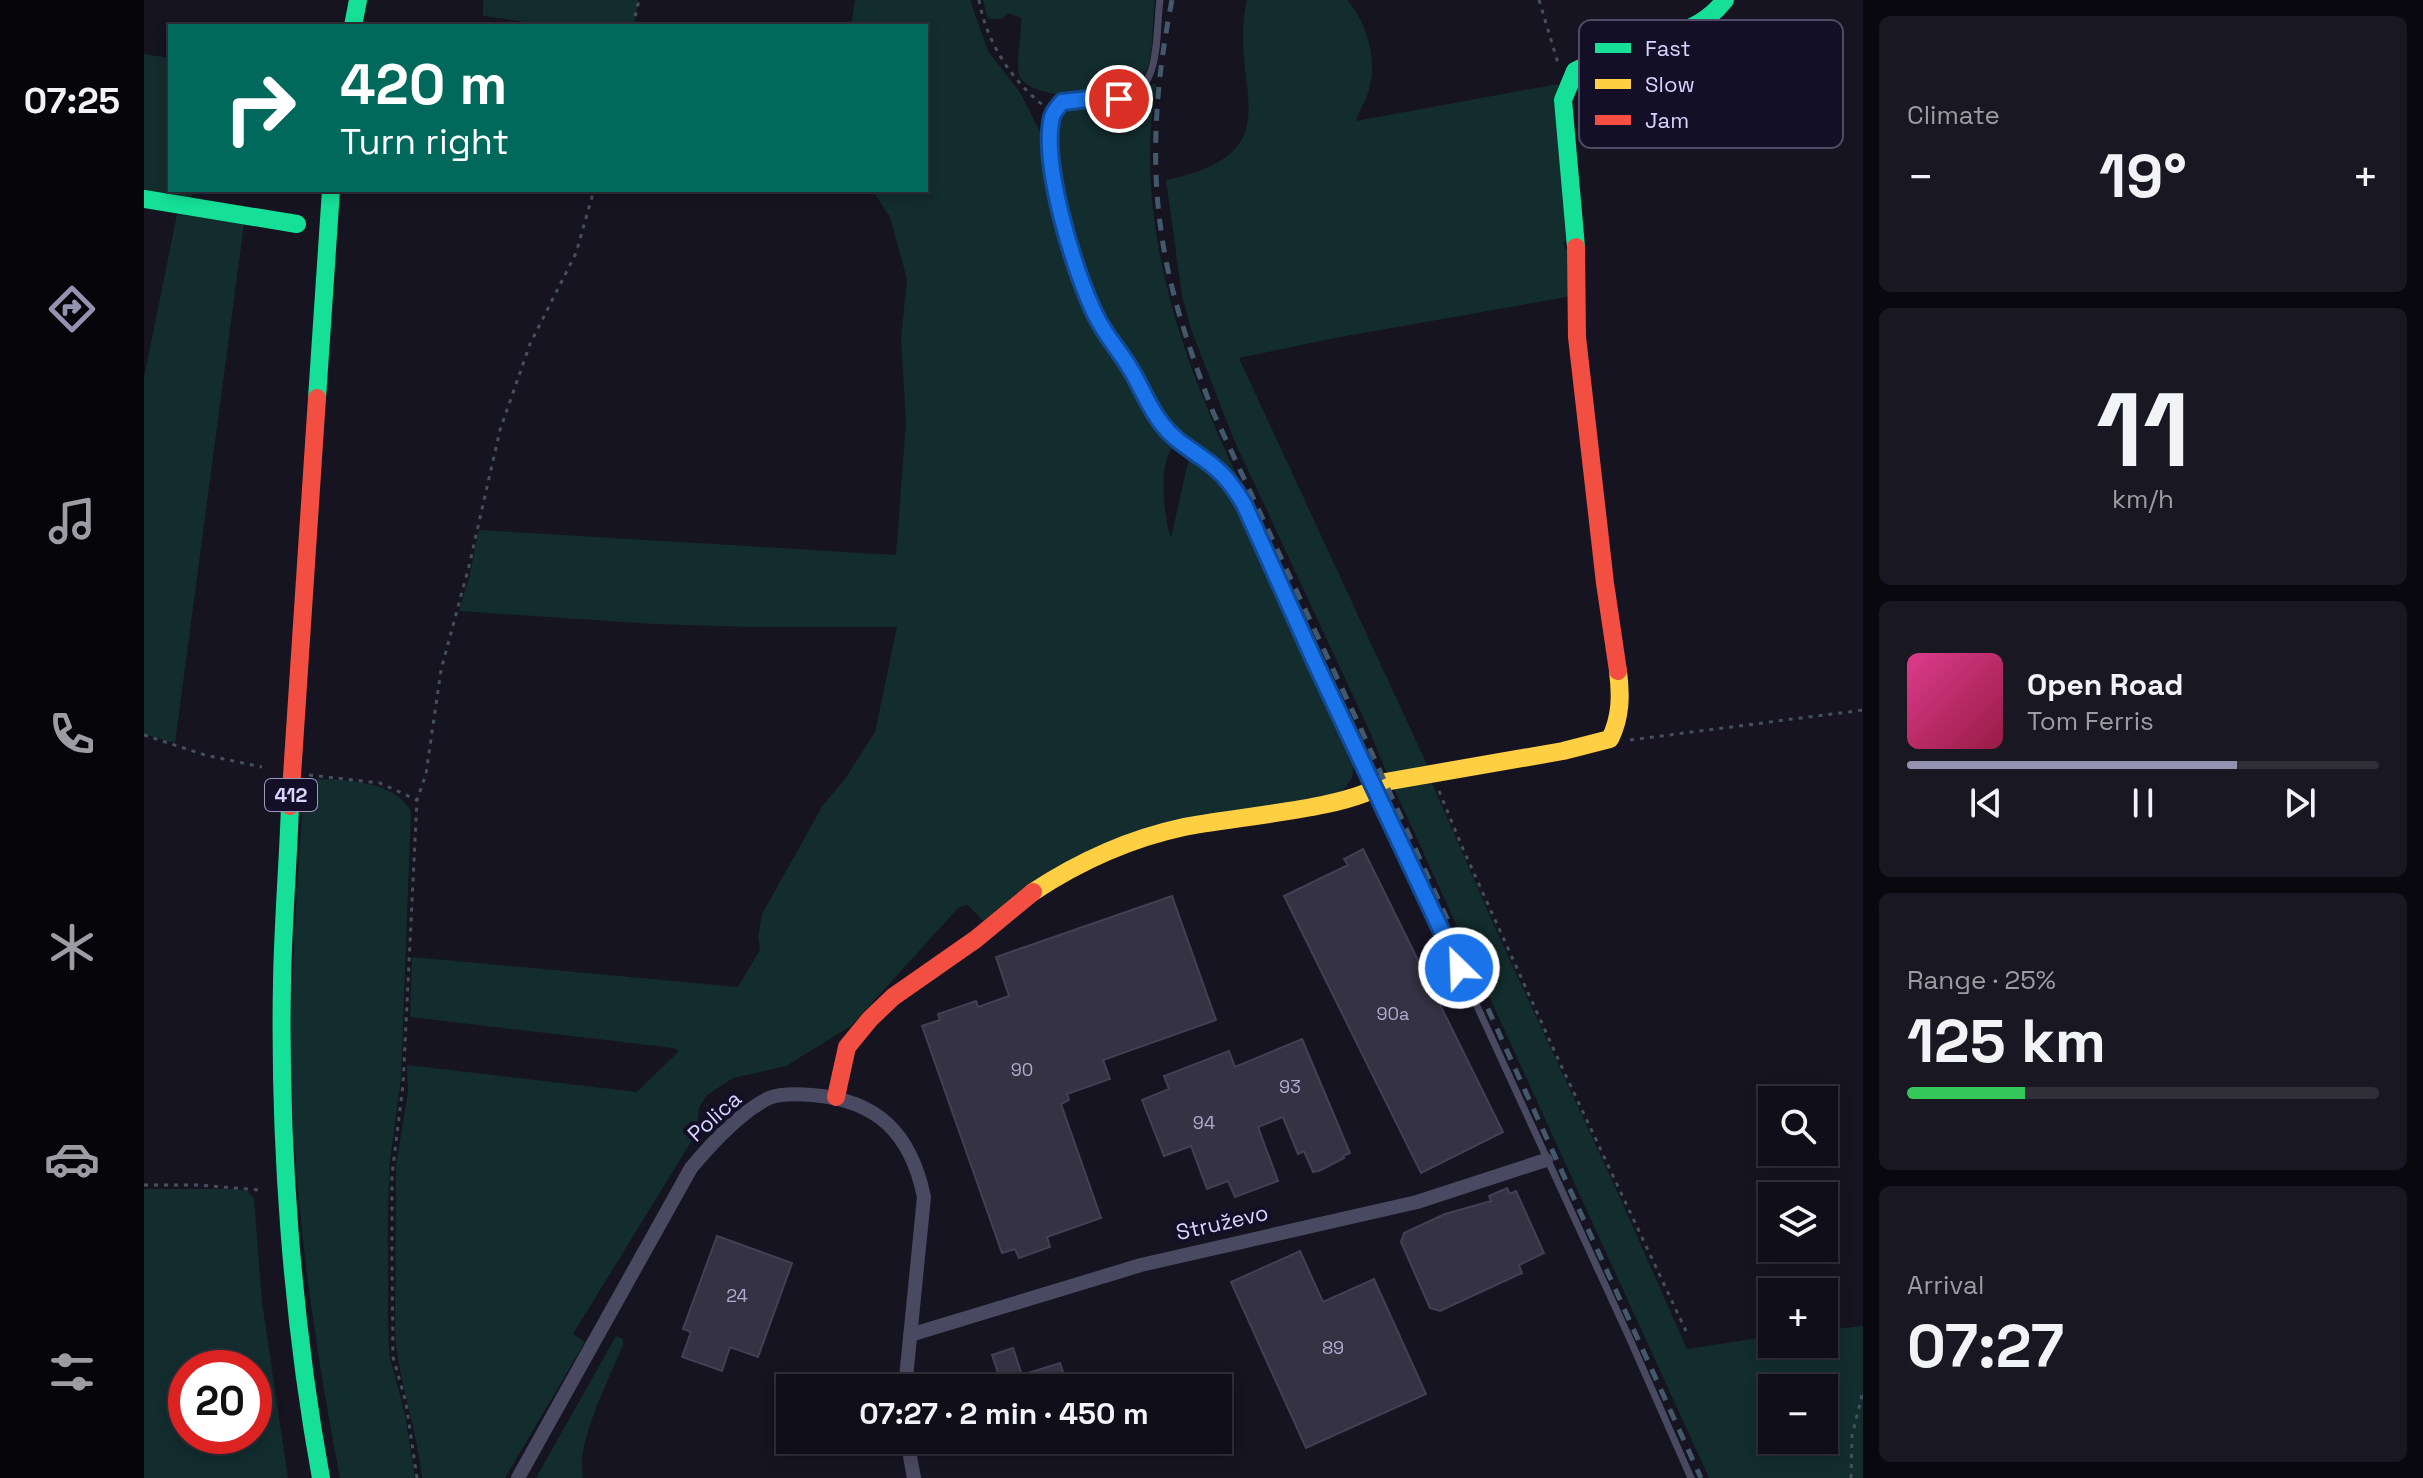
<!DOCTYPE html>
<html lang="en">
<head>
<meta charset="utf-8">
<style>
  :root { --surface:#100f19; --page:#191822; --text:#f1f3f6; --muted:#9c9ca2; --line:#302f38; --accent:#9591b1 }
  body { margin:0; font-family:"Space Grotesk",sans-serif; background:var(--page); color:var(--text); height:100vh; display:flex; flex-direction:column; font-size:30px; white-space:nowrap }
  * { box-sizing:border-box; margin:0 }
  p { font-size:26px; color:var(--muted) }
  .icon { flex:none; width:44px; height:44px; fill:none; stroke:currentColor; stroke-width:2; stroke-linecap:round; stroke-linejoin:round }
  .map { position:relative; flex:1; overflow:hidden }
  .side { display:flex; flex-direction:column; gap:16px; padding:16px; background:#09080e; width:560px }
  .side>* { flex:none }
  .hud { position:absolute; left:24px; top:24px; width:760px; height:168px; border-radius:0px; box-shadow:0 4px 12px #0003,0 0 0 2px var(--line); background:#00695c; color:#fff; overflow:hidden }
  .controls { position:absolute; left:1614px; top:1086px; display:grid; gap:16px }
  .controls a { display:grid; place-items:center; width:80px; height:80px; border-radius:0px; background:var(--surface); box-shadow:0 4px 12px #0003,0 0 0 2px var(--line); font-size:40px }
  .speed { position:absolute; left:24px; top:1350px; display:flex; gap:16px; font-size:40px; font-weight:700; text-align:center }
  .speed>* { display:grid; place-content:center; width:104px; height:104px; border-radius:50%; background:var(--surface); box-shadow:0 4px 12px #0003,0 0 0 2px var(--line); line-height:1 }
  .speed .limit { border:12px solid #d22; background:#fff; color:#111 }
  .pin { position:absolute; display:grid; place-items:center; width:68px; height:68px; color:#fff; margin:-34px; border:4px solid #fff; border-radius:50%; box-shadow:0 2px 8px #0007 }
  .me { position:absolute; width:88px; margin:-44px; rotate:336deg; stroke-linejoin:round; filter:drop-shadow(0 0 6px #0008) }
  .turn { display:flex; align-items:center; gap:28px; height:168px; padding:0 40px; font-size:36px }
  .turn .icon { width:104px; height:104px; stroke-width:2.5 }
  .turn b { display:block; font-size:56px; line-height:68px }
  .big { font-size:60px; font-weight:600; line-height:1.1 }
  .side .tile { flex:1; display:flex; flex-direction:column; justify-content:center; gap:12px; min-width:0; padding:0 28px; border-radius:12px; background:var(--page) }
  .side .dial { align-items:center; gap:0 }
  .dial b { font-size:104px; line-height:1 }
  .song { display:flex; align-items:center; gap:24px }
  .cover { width:96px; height:96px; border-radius:12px; background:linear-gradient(135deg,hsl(330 70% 55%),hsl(340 70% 35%)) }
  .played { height:8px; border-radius:4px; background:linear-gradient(90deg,var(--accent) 70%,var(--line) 70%) }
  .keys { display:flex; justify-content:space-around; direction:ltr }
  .heat { display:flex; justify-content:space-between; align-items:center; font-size:44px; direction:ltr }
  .charge { height:12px; border-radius:6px; background:linear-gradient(90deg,#34c759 25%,var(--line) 0) }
  .trip { position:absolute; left:632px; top:1374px; width:456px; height:80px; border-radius:0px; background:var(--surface); box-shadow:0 4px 12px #0003,0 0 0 2px var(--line); font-weight:600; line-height:80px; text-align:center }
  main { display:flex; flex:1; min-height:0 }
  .tab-bar { display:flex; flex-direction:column; width:144px; justify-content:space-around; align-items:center; background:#06060a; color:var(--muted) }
  .tab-bar .icon { width:56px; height:56px }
  .tab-bar .active { color:var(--accent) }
  .tab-bar b { font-size:36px; color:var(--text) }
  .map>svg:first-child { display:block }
</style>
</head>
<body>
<main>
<nav class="tab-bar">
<b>07:25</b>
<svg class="icon active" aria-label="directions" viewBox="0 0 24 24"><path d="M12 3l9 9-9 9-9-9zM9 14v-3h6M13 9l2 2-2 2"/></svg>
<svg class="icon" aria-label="music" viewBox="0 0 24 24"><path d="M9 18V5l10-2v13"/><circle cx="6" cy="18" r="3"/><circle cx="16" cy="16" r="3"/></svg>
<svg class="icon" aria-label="phone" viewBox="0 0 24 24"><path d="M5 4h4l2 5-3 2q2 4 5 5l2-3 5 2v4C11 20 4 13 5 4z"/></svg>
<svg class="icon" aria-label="climate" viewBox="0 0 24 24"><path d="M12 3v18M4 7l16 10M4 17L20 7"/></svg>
<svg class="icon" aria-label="car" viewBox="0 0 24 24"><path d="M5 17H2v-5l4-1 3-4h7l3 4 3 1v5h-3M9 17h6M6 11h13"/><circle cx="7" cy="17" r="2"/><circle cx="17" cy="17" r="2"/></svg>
<svg class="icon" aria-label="filters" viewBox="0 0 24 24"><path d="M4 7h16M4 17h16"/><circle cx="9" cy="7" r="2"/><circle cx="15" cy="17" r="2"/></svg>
</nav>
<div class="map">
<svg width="1719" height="1478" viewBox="0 0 1719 1478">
  <rect width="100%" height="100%" fill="#161421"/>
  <path fill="#132c2d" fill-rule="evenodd" d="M339,0H494L490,26H411L339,16Z
    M711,0H826L844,51L877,94L899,138L907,195L924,256L943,310L976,361L1017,437L1028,449C1014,465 1020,518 1027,538L1045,458C1066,469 1081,483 1094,503L1210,761L1208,778L1197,793L980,837L840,922L824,905L815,907L707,1026L642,1066L589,1078L562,1096L555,1108L553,1132L429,1334L441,1342L361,1478H278C273,1429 255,1383 251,1334L252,1165L264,1092L263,1065L493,1092L535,1051L530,1048L266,1017L268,957L594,987L616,950L614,937L618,914L679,805L701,779L731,732L753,627H608L510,624L315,611L325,578L335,530L752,555L762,422L757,338L763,279L746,217L728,190H782V26H707Z
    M839,0H1011C1007,25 1012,57 998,79C983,103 893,101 877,79C870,69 878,33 877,18L864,13L858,19H844Z
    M1103,0H1203C1222,21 1233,58 1226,85C1224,98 1215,110 1212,121L1414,84V124L1428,239L1419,242L1421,249H1428V296L1191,338L1095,358L1285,769L1244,776L1226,732L1090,440L1047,329L1038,296L1022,180C1155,152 1082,86 1103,0Z
    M0,54L26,58V190H50L46,201L0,194Z
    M1008,84H1012C989,218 1036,356 1093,475L1090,477C1071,456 1042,447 1024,424C1011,408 1003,389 993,371C981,350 965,331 955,309C936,270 899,160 918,120C935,83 985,120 1008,84Z
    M33,214L100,224L31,743L0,734V378Z
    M173,779C204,780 250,781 267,811L257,1078L246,1161L244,1209V1316L245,1354L261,1414L271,1478H196C173,1358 155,1239 149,1117C144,1005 153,893 160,782Z
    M1286,779L1356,939L1473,1191L1543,1349L1628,1336V1344H1680V1330L1719,1326V1478H1565L1249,786ZM1628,1388H1680V1440H1628Z
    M0,1189H89L103,1191L110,1198L118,1302L144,1478H0ZM42,1368H110V1436H42Z
    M472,1336L479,1339V1345C465,1380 431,1443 439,1478H392Z"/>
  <path fill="#343243" stroke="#433f54" stroke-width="2" d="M1219,849L1359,1132L1277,1173L1140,896L1204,865L1200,859Z
    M1028,896L1072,1020L959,1060L966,1079L923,1094L925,1100L917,1104L957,1218L903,1237L906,1247L875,1258L871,1249L858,1253L778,1026L796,1020L794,1014L832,1001L834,1007L865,996L852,957Z
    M1158,1039L1206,1153L1199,1156L1200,1158L1177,1170L1169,1172L1160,1151L1154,1154L1139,1117L1114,1127L1134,1181L1091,1197L1084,1181L1063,1189L1047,1146L1020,1156L998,1100L1025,1089L1020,1076L1085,1051L1091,1067Z
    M1363,1188L1366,1194L1372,1191L1400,1253L1375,1265L1378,1273L1296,1311L1286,1308L1257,1242L1260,1233L1301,1214L1347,1201L1345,1196Z
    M573,1236L648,1263L614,1357L586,1347L578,1371L538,1357L547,1332L539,1329Z
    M1156,1251L1179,1302L1230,1279L1282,1394L1162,1448L1087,1282Z
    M869,1348L878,1375L916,1363L924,1388H846L845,1385L857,1382L848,1355Z
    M832,1440H871V1442L837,1454Z"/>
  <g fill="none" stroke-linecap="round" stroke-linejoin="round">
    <path stroke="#44505f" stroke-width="3" stroke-dasharray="4 6" stroke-linecap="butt" d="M835,0C842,41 867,80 900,106
      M1395,0L1414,63
      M489,26L495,0
      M0,735L61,755L118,767
      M1486,740L1719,710
      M165,775L236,783L273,800
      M1295,791L1319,849L1415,1061L1542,1331
      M0,1185H54L115,1190
      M273,1478L262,1403L249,1357L248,1257V1175L259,1085L273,800L282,774L297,670L325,566L356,430L386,344L432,253L450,190
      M1707,1478L1708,1436L1719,1391"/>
    <path stroke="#4a4962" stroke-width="7" d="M1016,0C1011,33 1019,95 974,99C968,100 961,98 955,98C943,98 930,100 918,102C914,107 910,111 908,117C897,164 930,270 951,314C960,334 976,351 987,370C998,388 1005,408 1018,424C1032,443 1051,451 1069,466C1083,477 1091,490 1100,504L1231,791L1243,810L1485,1337L1547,1478"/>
    <path stroke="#4a4962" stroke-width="14" d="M766,1335L997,1265L1273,1202L1402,1160
      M763,1440L770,1478
      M374,1478L547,1168C568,1143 596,1112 625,1098C637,1093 656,1094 668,1095C734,1100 767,1134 780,1197L761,1388"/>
    <path stroke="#16e098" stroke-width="18" d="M209,26L214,0
      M0,199L153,224
      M1432,247L1419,100L1431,71C1446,64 1461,55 1476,50C1517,35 1553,36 1581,0
      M173,398L187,190
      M146,806C144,864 139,923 138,982C135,1143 148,1320 177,1478"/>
    <path stroke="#ffcf43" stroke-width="18" d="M889,892C936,861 984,839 1040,827C1085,817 1211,809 1241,782L1419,751L1466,739C1477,717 1477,695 1474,671"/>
    <path stroke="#f24e42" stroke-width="18" d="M1432,247L1433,337L1461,583L1474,671
      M146,806L173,398
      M692,1097L703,1047L726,1019L749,997L832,939L889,892"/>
    <path stroke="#43596b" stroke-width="5" stroke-dasharray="12 10" stroke-linecap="butt" d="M1028,0C1013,75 1006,154 1017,230C1025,292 1047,354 1069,412L1216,727L1557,1478"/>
  </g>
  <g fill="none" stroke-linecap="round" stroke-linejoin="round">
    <g stroke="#114b97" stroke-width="20">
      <path id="route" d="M975,99L954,98L918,102C914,107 910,111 908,117C897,163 930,271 951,314C960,334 976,351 987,370C998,388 1005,408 1018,424C1032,443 1051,451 1069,466C1083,477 1091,490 1100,504L1171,662L1315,968"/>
    </g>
    <use href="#route" stroke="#1a73e8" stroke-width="14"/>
  </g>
  <g text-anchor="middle" stroke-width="8" stroke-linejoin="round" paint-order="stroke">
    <g font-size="18" fill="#b0acd0">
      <text x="1249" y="1020">90a</text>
      <text x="878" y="1076">90</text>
      <text x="1146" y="1093">93</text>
      <text x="1060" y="1129">94</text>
      <text x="593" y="1302">24</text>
      <text x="1189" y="1354">89</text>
    </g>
    <rect fill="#130f26" stroke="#9e99be" stroke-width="2" x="121" y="779" width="52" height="32" rx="6"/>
    <g font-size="20" font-weight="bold" fill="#d9d4ff">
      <text x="147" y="802">412</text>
    </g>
    <g font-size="22" fill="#d9d4ff" stroke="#130f26">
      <text transform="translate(570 1116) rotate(-42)" y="8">Polica</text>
      <text transform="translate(1078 1222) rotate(-13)" y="8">Struževo</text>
    </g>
  </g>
  <rect x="1435" y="20" width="264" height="128" rx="12" fill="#130f26" stroke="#4e4a67" stroke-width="2"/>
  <rect x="1451" y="43" width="36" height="10" fill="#16e098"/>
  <rect x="1451" y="79" width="36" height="10" fill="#ffcf43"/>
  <rect x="1451" y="115" width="36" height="10" fill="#f24e42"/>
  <g font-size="22" fill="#d9d4ff">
    <text x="1501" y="56">Fast</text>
    <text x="1501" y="92">Slow</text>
    <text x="1501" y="128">Jam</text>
  </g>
</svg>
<div class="controls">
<a><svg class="icon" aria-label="search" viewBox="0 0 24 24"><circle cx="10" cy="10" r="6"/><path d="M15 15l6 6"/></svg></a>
<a><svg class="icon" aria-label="layers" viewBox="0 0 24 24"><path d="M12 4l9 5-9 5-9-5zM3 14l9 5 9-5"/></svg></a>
<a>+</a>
<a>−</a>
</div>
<div class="speed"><div class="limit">20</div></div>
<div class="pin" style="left:975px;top:99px;background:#d93025"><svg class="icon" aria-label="arrive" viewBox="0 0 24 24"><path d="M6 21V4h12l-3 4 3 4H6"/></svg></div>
<svg class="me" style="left:1315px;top:968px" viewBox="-20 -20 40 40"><circle r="17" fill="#1a73e8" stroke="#fff" stroke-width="3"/><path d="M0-11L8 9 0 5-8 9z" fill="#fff"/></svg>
<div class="trip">07:27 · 2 min · 450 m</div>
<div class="hud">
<div class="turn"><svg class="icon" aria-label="right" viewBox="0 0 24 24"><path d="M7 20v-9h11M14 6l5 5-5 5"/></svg><div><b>420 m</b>Turn right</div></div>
</div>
</div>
<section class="side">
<div class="tile"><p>Climate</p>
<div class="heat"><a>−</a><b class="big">19°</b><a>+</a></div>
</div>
<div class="tile dial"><b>11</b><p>km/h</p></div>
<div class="tile">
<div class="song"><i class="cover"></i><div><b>Open Road</b><p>Tom Ferris</p></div></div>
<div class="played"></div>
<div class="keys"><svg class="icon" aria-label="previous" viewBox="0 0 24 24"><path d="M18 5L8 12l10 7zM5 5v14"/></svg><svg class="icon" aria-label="pause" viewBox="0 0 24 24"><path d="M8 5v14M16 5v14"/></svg><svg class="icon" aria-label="next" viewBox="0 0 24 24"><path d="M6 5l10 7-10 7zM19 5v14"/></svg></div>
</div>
<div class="tile"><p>Range · 25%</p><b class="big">125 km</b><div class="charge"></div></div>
<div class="tile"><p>Arrival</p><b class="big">07:27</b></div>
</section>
</main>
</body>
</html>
